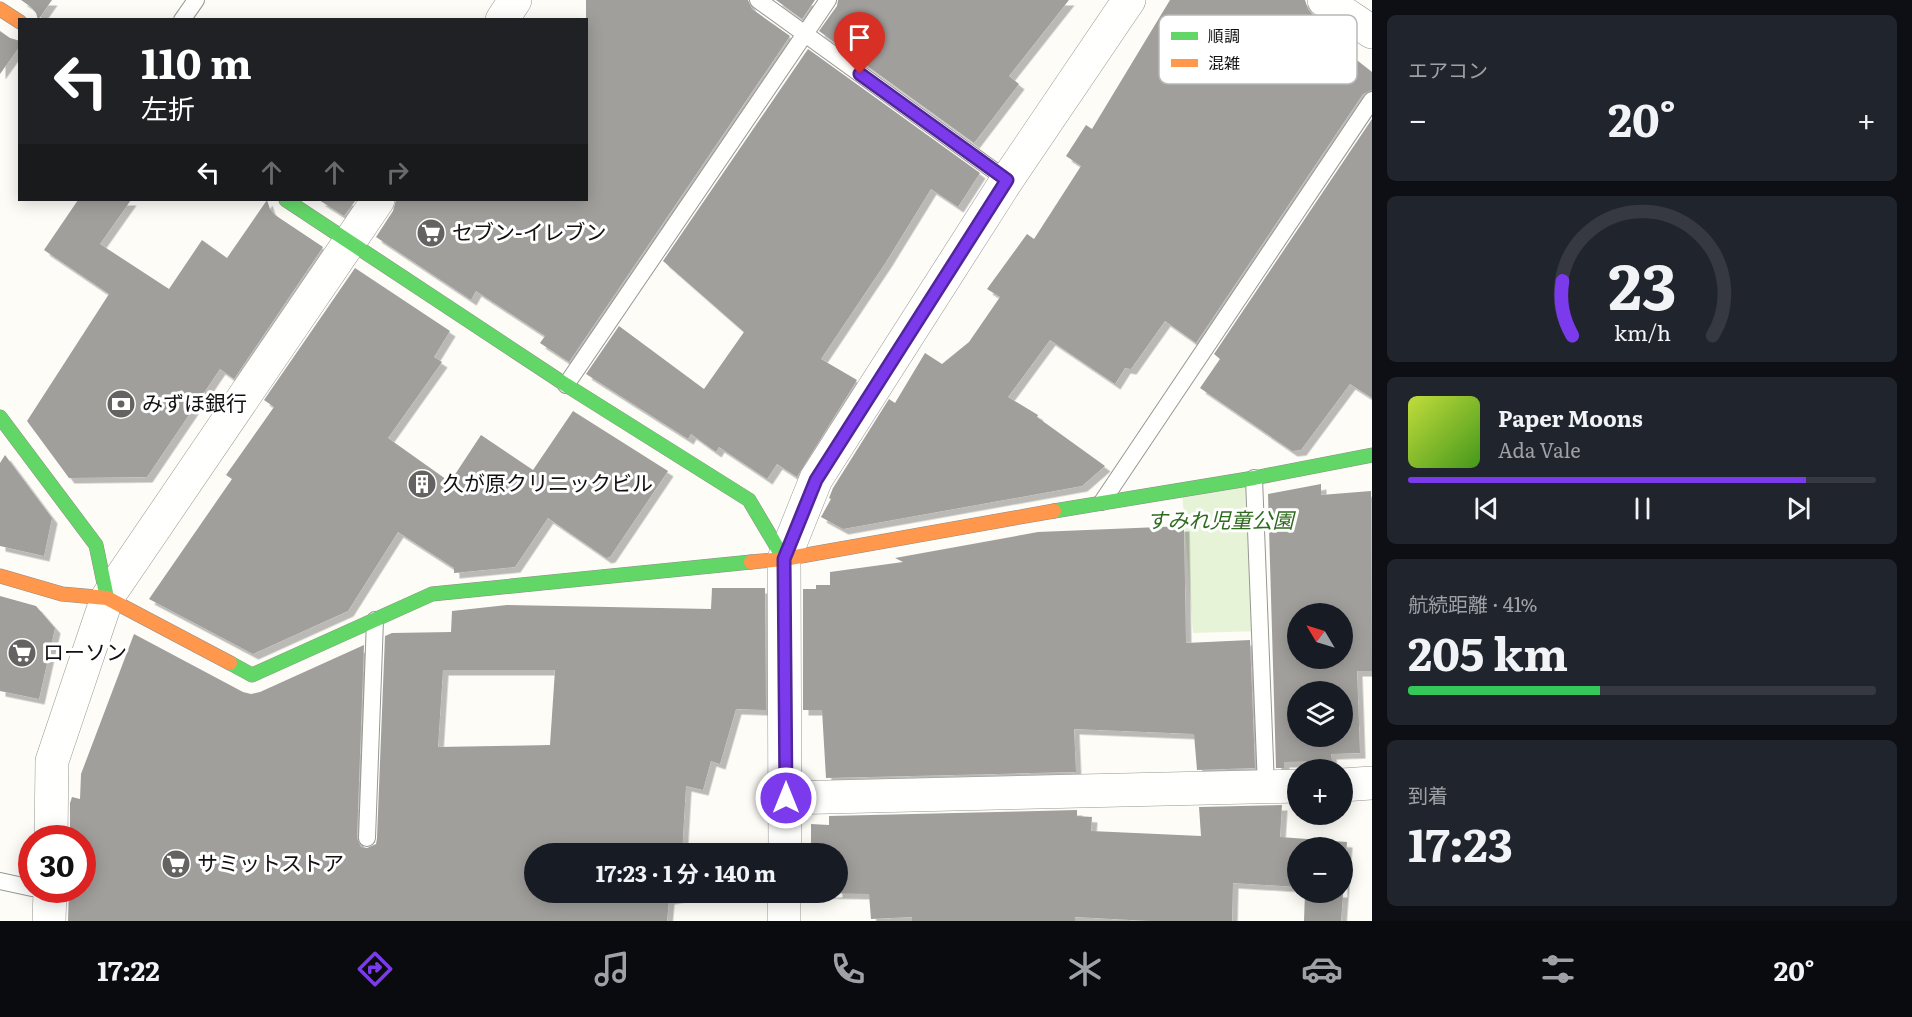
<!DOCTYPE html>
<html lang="ja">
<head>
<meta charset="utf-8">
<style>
  :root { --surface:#171b24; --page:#20242c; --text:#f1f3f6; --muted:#9ea1a6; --line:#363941; --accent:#7c3aed }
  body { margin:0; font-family:Literata,"Noto Sans JP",serif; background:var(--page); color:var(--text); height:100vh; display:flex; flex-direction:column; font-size:22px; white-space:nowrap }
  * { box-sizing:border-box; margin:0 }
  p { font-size:20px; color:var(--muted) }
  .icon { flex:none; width:33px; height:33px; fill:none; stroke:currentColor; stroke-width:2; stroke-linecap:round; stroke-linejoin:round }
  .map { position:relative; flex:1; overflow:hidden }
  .sheet { display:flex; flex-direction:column; gap:15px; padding:15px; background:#0d0f14; width:540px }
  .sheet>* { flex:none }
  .banner { position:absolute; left:18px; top:18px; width:570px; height:183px; border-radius:0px; box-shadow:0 3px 15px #0003; background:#202124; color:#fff; overflow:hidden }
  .needle { width:39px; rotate:308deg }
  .buttons { position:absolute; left:1287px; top:603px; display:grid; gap:12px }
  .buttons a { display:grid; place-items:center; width:66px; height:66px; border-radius:50%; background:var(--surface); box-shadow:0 3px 15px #0003; font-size:30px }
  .speed { position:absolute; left:18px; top:825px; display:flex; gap:12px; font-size:30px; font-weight:700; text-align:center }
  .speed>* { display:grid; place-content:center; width:78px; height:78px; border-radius:50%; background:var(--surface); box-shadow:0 3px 15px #0003; line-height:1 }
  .speed .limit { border:9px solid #d22; background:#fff; color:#111 }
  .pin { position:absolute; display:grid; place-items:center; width:51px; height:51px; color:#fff; margin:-62px -26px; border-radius:50% 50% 50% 0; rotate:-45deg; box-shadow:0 0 6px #0007 }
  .pin .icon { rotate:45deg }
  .me { position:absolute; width:66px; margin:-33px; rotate:0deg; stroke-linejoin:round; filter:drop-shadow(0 0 4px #0008) }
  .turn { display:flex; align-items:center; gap:21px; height:126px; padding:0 24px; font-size:27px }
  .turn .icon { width:78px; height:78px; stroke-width:2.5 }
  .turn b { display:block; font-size:42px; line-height:51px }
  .lanes { display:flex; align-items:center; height:57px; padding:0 24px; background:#0003; justify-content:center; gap:30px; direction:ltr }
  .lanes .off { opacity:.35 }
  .big { font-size:45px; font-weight:700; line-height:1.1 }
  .sheet .tile { flex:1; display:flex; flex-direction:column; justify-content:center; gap:9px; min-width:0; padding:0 21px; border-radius:9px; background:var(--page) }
  .sheet .dial { align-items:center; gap:0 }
  .dial svg { height:156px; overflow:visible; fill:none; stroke:var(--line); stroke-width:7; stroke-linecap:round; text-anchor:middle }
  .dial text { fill:var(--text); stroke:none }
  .song { display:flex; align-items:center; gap:18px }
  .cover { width:72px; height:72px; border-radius:9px; background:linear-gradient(135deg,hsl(70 70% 55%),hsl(100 70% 35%)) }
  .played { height:6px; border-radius:3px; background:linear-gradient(90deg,var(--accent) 85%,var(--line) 85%) }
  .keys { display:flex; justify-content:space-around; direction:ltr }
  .heat { display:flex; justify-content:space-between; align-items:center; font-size:33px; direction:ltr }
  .charge { height:9px; border-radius:4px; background:linear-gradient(90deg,#34c759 41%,var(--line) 0) }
  .trip { position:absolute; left:524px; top:843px; width:324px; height:60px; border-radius:30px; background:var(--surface); box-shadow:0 3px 15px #0003; font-weight:700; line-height:60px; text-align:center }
  .tabs { display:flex; height:96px; justify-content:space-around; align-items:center; background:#090b0e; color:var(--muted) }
  .tabs .icon { width:42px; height:42px }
  .tabs .active { color:var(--accent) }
  .tabs b { font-size:27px; color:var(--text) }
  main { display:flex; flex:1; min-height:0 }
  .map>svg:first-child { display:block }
</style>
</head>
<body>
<main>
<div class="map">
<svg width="1372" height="921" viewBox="0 0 1372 921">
  <defs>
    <filter id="shadow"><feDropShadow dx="5.5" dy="5.5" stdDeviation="0" flood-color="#0004"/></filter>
  </defs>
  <rect width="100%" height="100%" fill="#fdfcf7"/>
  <path fill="#e7f3d7" d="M1254,478L1260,631L1193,633L1182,490Z"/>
  <path fill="#a19f9c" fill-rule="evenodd" filter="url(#shadow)" d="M21,0H52L38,20L36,13L31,7Z
    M586,0H748L752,9L790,36L569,362L540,343L545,336L476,291L471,300L376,237L393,211L396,200H586Z
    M776,0H815L802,19Z
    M838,0H1069L1009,76L1019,84L974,143L819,31L837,6Z
    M1170,0H1305L1308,9L1313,15L1340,33L1334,42L1372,72V90L1363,94L1196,343L1165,321L1131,369L1125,368L1115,384L1050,340L1008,397L1038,415L1037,417L1105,466L1082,486L843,529L821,517L831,499L829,498L833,488L889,399L895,403L925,353L942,364L969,342L1000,297L987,289L1027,234L1034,239L1081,166L1066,156L1086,125L1092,129Z
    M0,31L10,38L20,41V46L0,74Z
    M808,49L980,173L958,207L931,189L886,262L821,359L857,380L797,477L777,464L767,479L719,447L716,452L691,434L688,439L586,374L619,326L704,389L744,332L663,261Z
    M1372,119V398L1350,384L1301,450L1292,451L1200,388L1220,359L1214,354Z
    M78,200H131L100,244L169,289L202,240L227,258L267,200L270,209L275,215L323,247L234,379L220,369L147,477L69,478L27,421L109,294L44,250Z
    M319,200H356L344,216Z
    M355,268L450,331L434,357L442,362L388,438L450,482L481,435L533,470L573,411L668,471L610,557L606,558L548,518L515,567L454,573V568L398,532L348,611L253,654L149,599L232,479L226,475L274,407L264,400Z
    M5,455L52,518L44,556L0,546V463Z
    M1321,484V495L1371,491L1372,671H1357L1360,753L1331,754L1332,761L1284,762V768H1276L1268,494ZM1298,614H1342V658H1298ZM1298,692H1342V736H1298Z
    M1184,526L1186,643L1250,640L1255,768L1197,770L1194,734L1074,729L1076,772L826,778L822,710H803V589H816V585H830V572L903,562L895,558L1038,532Z
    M712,588H765L766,710L736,709L720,764L711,761L703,790L686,786L682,854H534V892H680V897L669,899L667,921H68L69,890H82V838H70V803L72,797L80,799L81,774L134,634L243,692L251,694L260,692L364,645L357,838L361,847L367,848L376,844L377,838L385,636L392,633L451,632L452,611L507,605L711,609ZM443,670H555L550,745L438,747Z
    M0,596L36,606L55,628L39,699L0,691Z
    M1282,805L1280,837L1347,842L1341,921H1304L1305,892H1342V848H1298V887L1233,883L1232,921H1149L1075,917V921H912V917L871,919L869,894L812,893L837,892V854H811V824L829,825V816L1077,810V816L1092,817L1091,831L1201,836L1199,807Z"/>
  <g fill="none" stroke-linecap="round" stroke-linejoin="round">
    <g stroke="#979795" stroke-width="18">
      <path id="lane" d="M758,0L1007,180
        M182,20L196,0
        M566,385L828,0
        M1254,478L1266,787
        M1102,502L1372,100
        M367,838L375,620
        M0,881L32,888"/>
    </g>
    <g stroke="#979795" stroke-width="34">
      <path id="street" d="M1324,0L1372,32
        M502,20L515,0
        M1342,785L1372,783
        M786,798L1298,786
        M51,838L52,761L107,598L378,200
        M785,854L784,559L816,479L1007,180L1129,0
        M49,921L50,890
        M784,921V892"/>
    </g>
    <g stroke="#8e8d8b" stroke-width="15">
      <path id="fast" d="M286,200L566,385L749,500L784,559
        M0,417L96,545L107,598
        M1054,511L1254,478L1372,455
        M230,663L252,675L432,594L751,562"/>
    </g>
    <g stroke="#8e8d8b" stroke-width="15">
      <path id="slow" d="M0,9L20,22
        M751,562L784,559L1054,511
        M0,576L62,594L107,598L230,663"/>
    </g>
    <use href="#lane" stroke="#fffffe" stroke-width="16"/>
    <use href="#street" stroke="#fffffe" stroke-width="33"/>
    <use href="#fast" stroke="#63d668" stroke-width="14"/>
    <use href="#slow" stroke="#ff974d" stroke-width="14"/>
  </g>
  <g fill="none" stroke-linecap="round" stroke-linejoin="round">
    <g stroke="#51269a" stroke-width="15">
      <path id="route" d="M786,798L784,559L816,480L1007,180L860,74"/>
    </g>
    <use href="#route" stroke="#7c3aed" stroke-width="10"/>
  </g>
  <defs>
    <g id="supermarket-disc" transform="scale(1.5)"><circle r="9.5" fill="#646362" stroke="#fff"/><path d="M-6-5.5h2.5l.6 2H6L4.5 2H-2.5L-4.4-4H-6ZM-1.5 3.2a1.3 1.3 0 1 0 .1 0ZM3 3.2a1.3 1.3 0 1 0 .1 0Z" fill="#fff"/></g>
    <g id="bank-disc" transform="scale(1.5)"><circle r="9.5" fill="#646362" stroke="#fff"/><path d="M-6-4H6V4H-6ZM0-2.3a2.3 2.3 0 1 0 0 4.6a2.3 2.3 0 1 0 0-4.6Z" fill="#fff"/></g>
    <g id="building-disc" transform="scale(1.5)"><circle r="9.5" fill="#646362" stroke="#fff"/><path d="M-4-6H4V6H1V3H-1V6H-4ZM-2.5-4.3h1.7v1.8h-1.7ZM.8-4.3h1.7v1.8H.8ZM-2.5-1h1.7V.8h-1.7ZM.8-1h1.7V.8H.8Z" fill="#fff"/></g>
  </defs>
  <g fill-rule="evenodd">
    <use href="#supermarket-disc" x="431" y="233"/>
    <use href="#bank-disc" x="121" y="404"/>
    <use href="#building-disc" x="422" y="484"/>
    <use href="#supermarket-disc" x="22" y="653"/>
    <use href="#supermarket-disc" x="176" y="864"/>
  </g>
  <g text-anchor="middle" stroke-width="6" stroke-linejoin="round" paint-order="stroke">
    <g font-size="21" fill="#111" stroke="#fff" text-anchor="start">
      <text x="452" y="240">セブン-イレブン</text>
      <text x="142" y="411">みずほ銀行</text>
      <text x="443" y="491">久が原クリニックビル</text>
      <text x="43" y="660">ローソン</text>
      <text x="197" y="871">サミットストア</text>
    </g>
    <g font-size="21" font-style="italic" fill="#2f6b1f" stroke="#fff">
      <text x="1220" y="528">すみれ児童公園</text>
    </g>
  </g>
  <rect x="1159" y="15" width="198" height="69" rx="9" fill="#fff" stroke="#b8b8b8" stroke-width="1.5"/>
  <rect x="1171" y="32" width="27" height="8" fill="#63d668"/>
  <rect x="1171" y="59" width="27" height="8" fill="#ff974d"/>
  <g font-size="16" fill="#111">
    <text x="1208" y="42">順調</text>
    <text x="1208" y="69">混雑</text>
  </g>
</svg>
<div class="buttons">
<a><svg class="needle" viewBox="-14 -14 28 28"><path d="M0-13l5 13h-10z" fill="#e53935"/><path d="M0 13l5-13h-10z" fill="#9ea1a6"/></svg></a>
<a><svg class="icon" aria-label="layers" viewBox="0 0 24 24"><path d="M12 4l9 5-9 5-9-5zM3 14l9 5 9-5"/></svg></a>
<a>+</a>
<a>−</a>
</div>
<div class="speed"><div class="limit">30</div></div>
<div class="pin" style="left:860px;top:74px;background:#d93025"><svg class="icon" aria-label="arrive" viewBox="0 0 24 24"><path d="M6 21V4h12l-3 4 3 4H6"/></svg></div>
<svg class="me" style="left:786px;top:798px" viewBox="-20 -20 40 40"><circle r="17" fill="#7c3aed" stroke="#fff" stroke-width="3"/><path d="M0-11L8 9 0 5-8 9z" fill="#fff"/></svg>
<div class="trip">17:23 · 1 分 · 140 m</div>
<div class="banner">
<div class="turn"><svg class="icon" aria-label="left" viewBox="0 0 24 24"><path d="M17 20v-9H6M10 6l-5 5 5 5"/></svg><div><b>110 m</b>左折</div></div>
<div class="lanes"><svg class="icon" aria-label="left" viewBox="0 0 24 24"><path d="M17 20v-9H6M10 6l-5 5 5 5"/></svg><svg class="icon off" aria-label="ahead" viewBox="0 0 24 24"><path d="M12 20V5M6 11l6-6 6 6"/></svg><svg class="icon off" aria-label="ahead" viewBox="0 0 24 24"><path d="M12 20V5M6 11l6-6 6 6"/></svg><svg class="icon off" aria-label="right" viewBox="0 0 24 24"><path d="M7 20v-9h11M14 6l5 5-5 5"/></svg></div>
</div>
</div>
<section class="sheet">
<div class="tile"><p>エアコン</p>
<div class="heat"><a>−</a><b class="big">20°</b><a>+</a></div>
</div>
<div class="tile dial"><svg viewBox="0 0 100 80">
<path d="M14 69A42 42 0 1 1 86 69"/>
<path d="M14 69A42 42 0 0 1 9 41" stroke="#7c3aed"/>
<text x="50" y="56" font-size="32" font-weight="700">23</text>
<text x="50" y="72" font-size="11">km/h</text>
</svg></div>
<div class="tile">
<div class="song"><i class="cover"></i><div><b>Paper Moons</b><p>Ada Vale</p></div></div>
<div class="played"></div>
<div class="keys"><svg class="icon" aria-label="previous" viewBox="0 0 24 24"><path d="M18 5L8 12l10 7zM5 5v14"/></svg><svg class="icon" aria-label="pause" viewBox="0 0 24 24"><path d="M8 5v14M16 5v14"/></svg><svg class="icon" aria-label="next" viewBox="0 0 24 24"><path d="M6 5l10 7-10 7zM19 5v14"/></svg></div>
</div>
<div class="tile"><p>航続距離 · 41%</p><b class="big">205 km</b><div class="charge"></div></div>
<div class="tile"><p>到着</p><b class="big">17:23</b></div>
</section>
</main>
<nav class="tabs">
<b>17:22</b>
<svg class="icon active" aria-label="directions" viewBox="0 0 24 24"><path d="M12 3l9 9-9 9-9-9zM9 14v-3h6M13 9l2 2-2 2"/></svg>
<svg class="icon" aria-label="music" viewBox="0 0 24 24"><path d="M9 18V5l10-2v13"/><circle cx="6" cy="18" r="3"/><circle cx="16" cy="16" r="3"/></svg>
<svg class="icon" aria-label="phone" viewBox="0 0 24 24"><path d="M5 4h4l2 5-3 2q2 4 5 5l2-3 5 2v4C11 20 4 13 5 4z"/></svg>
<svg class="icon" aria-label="climate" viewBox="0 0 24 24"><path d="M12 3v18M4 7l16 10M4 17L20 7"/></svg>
<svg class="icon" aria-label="car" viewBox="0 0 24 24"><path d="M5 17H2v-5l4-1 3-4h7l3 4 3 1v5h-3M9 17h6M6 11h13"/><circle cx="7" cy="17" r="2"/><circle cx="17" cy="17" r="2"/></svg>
<svg class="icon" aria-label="filters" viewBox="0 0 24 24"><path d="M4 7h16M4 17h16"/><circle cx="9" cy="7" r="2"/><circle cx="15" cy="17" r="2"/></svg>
<b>20°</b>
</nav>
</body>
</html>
